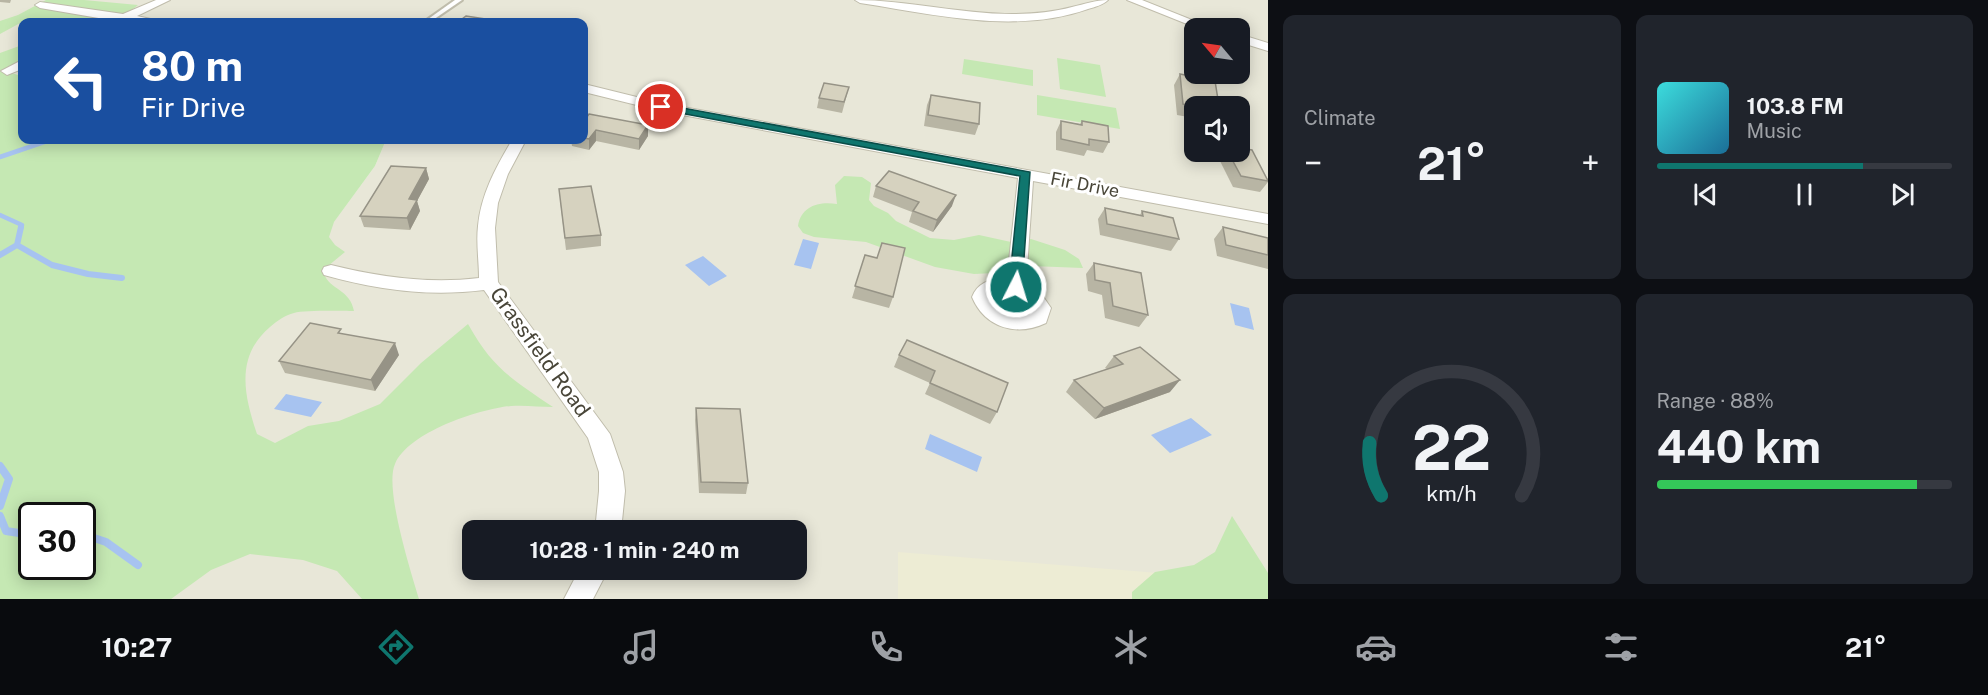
<!DOCTYPE html>
<html lang="en">
<head>
<meta charset="utf-8">
<style>
  :root { --surface:#171b24; --page:#20242c; --text:#f1f3f6; --muted:#9ea1a6; --line:#363941; --accent:#0f766e }
  body { margin:0; font-family:"Public Sans",sans-serif; background:var(--page); color:var(--text); height:100vh; display:flex; flex-direction:column; font-size:22px; white-space:nowrap }
  * { box-sizing:border-box; margin:0 }
  p { font-size:20px; color:var(--muted) }
  .icon { flex:none; width:33px; height:33px; fill:none; stroke:currentColor; stroke-width:2; stroke-linecap:round; stroke-linejoin:round }
  .map { position:relative; flex:1; overflow:hidden }
  .side { display:flex; flex-direction:column; gap:15px; padding:15px; background:#0d0f14; width:720px }
  .side>* { flex:none }
  .hud { position:absolute; left:18px; top:18px; width:570px; height:126px; border-radius:12px; box-shadow:0 3px 15px #0003; background:#1a4fa0; color:#fff; overflow:hidden }
  .needle { width:39px; rotate:299deg }
  .tools { position:absolute; left:1184px; top:18px; display:grid; gap:12px }
  .tools a { display:grid; place-items:center; width:66px; height:66px; border-radius:12px; background:var(--surface); box-shadow:0 3px 15px #0003; font-size:30px }
  .speed { position:absolute; left:18px; top:502px; display:flex; gap:12px; font-size:30px; font-weight:700; text-align:center }
  .speed>* { display:grid; place-content:center; width:78px; height:78px; border-radius:50%; background:var(--surface); box-shadow:0 3px 15px #0003; line-height:1 }
  .speed .limit { border:3px solid #111; border-radius:9px; background:#fff; color:#111 }
  .pin { position:absolute; display:grid; place-items:center; width:51px; height:51px; color:#fff; margin:-26px; border:3px solid #fff; border-radius:50%; box-shadow:0 2px 6px #0007 }
  .me { position:absolute; width:66px; margin:-33px; rotate:5deg; stroke-linejoin:round; filter:drop-shadow(0 0 4px #0008) }
  .turn { display:flex; align-items:center; gap:21px; height:126px; padding:0 24px; font-size:27px }
  .turn .icon { width:78px; height:78px; stroke-width:2.5 }
  .turn b { display:block; font-size:42px; line-height:51px }
  .big { font-size:45px; font-weight:700; line-height:1.1 }
  .side .widget { flex:1; display:flex; flex-direction:column; justify-content:center; gap:9px; min-width:0; padding:0 21px; border-radius:12px; background:var(--page) }
  .side .dial { align-items:center; gap:0 }
  .dial svg { height:156px; overflow:visible; fill:none; stroke:var(--line); stroke-width:7; stroke-linecap:round; text-anchor:middle }
  .dial text { fill:var(--text); stroke:none }
  .song { display:flex; align-items:center; gap:18px }
  .cover { width:72px; height:72px; border-radius:9px; background:linear-gradient(135deg,hsl(180 70% 55%),hsl(200 70% 35%)) }
  .played { height:6px; border-radius:3px; background:linear-gradient(90deg,var(--accent) 70%,var(--line) 70%) }
  .keys { display:flex; justify-content:space-around; direction:ltr }
  .heat { display:flex; justify-content:space-between; align-items:center; font-size:33px; direction:ltr }
  .charge { height:9px; border-radius:4px; background:linear-gradient(90deg,#34c759 88%,var(--line) 0) }
  .side .tiles { flex:1; display:grid; gap:15px; grid-template-columns:repeat(2,1fr) }
  .trip { position:absolute; left:462px; top:520px; width:345px; height:60px; border-radius:12px; background:var(--surface); box-shadow:0 3px 15px #0003; font-weight:700; line-height:60px; text-align:center }
  .tab-bar { display:flex; height:96px; justify-content:space-around; align-items:center; background:#090b0e; color:var(--muted) }
  .tab-bar .icon { width:42px; height:42px }
  .tab-bar .active { color:var(--accent) }
  .tab-bar b { font-size:27px; color:var(--text) }
  main { display:flex; flex:1; min-height:0 }
  .map>svg:first-child { display:block }
</style>
</head>
<body>
<main>
<div class="map">
<svg width="1268" height="599" viewBox="0 0 1268 599">
  <rect width="100%" height="100%" fill="#f5f4ea"/>
  <path fill="#e8e7d8" fill-rule="evenodd" d="M0,0H1268V599L899,553L898,599H144L191,416L375,166L386,140H584V22H22V76L0,70ZM1194,28H1239V74H1194ZM1194,106H1239V152H1194ZM472,531H796V570H472Z"/>
  <path fill="#edecd4" d="M898,552L1245,580L1260,599H898Z"/>
  <path fill="#c5e8b3" fill-rule="evenodd" d="M46,0H84L138,5L128,13L106,22H22L0,34V21L18,15Z
    M22,45V61L8,69V72L22,76V140H386L375,166L334,222L329,237L335,245L345,252L328,266L324,274C330,290 350,289 354,311C341,311 304,310 294,313C285,315 277,321 270,327C235,357 244,395 257,434L275,443L308,426L339,421L380,404L421,363L468,324C493,369 512,379 553,407C540,407 525,405 511,406C479,409 409,432 395,464C384,488 411,572 419,599H362L337,571L303,560L250,554L211,570L171,599H0V53ZM32,516H82V567H32Z
    M1057,58L1100,65L1106,97L1060,89Z
    M964,59L1033,70V86L962,74Z
    M1037,95L1116,108L1120,129L1037,115Z
    M844,176L862,177L871,183L869,200L874,206L888,213L896,221L930,238L954,240L979,235L1011,242L1031,239L1065,250L1079,259L1083,268L1031,266L995,273L974,274L935,267L866,242L814,237L803,233L798,226C801,206 819,201 837,204L835,185Z
    M998,289L1032,300L1030,318L999,313L989,294Z
    M1232,516L1268,573V599H1132V592L1155,572L1194,565L1215,552Z"/>
  <path fill="#a7c3f0" d="M803,239L819,243L811,269L794,265Z
    M703,256L727,276L709,286L685,265Z
    M1230,303L1249,308L1254,330L1235,325Z
    M286,394L322,402L311,417L274,409Z
    M1191,418L1212,435L1170,453L1151,435Z
    M930,434L982,457L977,472L925,449Z"/>
  <g fill="none" stroke-linecap="round" stroke-linejoin="round">
    <path stroke="#a7c3f0" stroke-width="4.5" d="M0,157L50,140
      M0,215L22,225L21,229"/>
    <path stroke="#a7c3f0" stroke-width="6" d="M17,245L52,265L88,274L122,278
      M0,255L17,245L21,227"/>
    <path stroke="#a7c3f0" stroke-width="8" d="M0,466L9,479L0,506
      M0,516L6,531L32,535
      M82,534L106,542L138,565"/>
    <g stroke="#c0bdac" stroke-width="4">
      <path id="lane" d="M455,0H462L430,22H424Z"/>
    </g>
    <g stroke="#c0bdac" stroke-width="2">
      <path id="street" d="M156,0H170L137,16L155,20L156,22H122L40,8L35,5L40,2L123,14Z
        M855,0C908,0 959,14 1012,14C1032,14 1053,12 1072,7C1085,4 1095,0 1108,0C1103,5 1095,7 1088,9C1015,35 933,14 860,3Z
        M1127,0H1142L1212,28H1197Z
        M1239,34L1268,43V51L1239,42Z
        M22,60V69L7,75L1,71Z
        M584,84L661,103L1268,214V224L1033,181L1026,284L1040,292L1051,308L1046,323C1017,337 985,328 972,297C978,282 992,278 1007,279L1018,178L661,111L584,92ZM999,292C1013,293 1023,297 1031,308L1030,314C1014,319 998,312 992,297Z
        M512,140H526L508,174L498,203L495,228L498,282L610,434L623,472L625,491L621,531H595L599,491V472L588,438L484,290C429,297 378,290 324,275L322,271L324,267L331,265C380,277 428,284 479,278C479,261 476,243 478,226C481,194 496,167 512,140Z
        M579,570H608L593,599H564Z"/>
    </g>
    <use href="#lane" fill="#fff" fill-rule="evenodd"/>
    <use href="#street" fill="#fff" fill-rule="evenodd"/>
  </g>
  <path fill="#b8b5a4" d="M0,0H11L10,3L0,2Z
    M1180,74L1194,106V118L1177,115L1174,85Z
    M849,87L842,113L817,108L819,98Z
    M931,95L979,124L975,135L924,126L927,105Z
    M584,121L648,125V136L639,150L596,141L589,150L572,146L571,140H584Z
    M1061,121L1080,124L1082,121L1109,142L1103,153L1087,150L1084,156L1056,150V132Z
    M1222,152H1239L1268,179V182L1260,192L1233,187L1218,157Z
    M426,168L429,179L417,201L420,211L410,230L364,227L360,216Z
    M876,186L952,206L933,232L909,222L912,212L873,197Z
    M560,200L601,235V246L566,250Z
    M1105,208L1140,215L1142,211L1179,239L1171,251L1100,235L1098,219Z
    M1223,227L1268,238V269L1217,256L1214,239Z
    M865,255L893,297L889,308L852,298Z
    M1094,263L1148,315L1139,327L1105,318L1102,295L1088,291L1086,274Z
    M344,334L399,355L375,391L285,373L279,361Z
    M907,340L997,412L990,424L925,394L930,383L894,367L899,355Z
    M1114,356L1170,392L1095,419L1066,392L1074,380L1107,369L1105,368Z
    M696,408L748,483L746,494L699,493L695,420Z"/>
  <path fill="#969386" d="M648,125V136L639,150V139Z
    M596,130V141L589,150V139Z
    M426,168L429,179L417,201L420,211L410,230L407,218L409,199Z
    M956,195L952,206L933,232L937,220Z
    M395,343L399,355L375,391L371,380Z
    M1180,380L1170,392L1095,419L1104,408Z"/>
  <path fill="#d6d2bf" stroke="#969386" stroke-width="1.5" d="M466,16L505,22H458Z
    M1180,74L1215,81L1219,106H1194L1183,104Z
    M824,83L849,87L844,102L819,98Z
    M931,95L980,103L979,124L928,115Z
    M589,114L648,125L639,139L596,130L589,139L584,138V121Z
    M1061,121L1082,125V121L1108,126L1109,142L1089,139V145L1061,139Z
    M1239,148L1252,150L1268,181L1241,176L1228,152H1239Z
    M391,166L426,168L409,199L417,200L407,218L360,216Z
    M889,171L956,195L937,220L913,211L919,202L876,186Z
    M591,186L601,235L565,238L559,189Z
    M1105,208L1143,216L1142,211L1173,218L1179,239L1107,224Z
    M1223,227L1268,238V255L1226,245Z
    M882,243L905,248L893,297L855,286L865,255L877,258Z
    M1094,263L1141,273L1148,315L1113,306L1110,283L1095,280Z
    M310,323L341,329L338,333L395,343L371,380L279,361Z
    M907,340L1008,383L997,412L930,383L935,371L899,355Z
    M1140,347L1180,380L1104,408L1074,380L1123,364L1114,356Z
    M696,408L740,409L748,483L701,482Z"/>
  <path fill="#0f766e" stroke="#0a4d48" stroke-width="1.5" d="M661,104L1030,172L1022,287L1016,292L1009,287L1020,176L658,109V105Z"/>
  <g text-anchor="middle" stroke-width="6" stroke-linejoin="round" paint-order="stroke">
    <g font-size="18" fill="#484538" stroke="#fff">
      <text transform="translate(1085 185) rotate(11)" y="6">Fir Drive</text>
    </g>
    <g font-size="21" fill="#484538" stroke="#fff">
      <text transform="translate(540 352) rotate(54)" y="7">Grassfield Road</text>
    </g>
  </g>
</svg>
<div class="tools">
<a><svg class="needle" viewBox="-14 -14 28 28"><path d="M0-13l5 13h-10z" fill="#e53935"/><path d="M0 13l5-13h-10z" fill="#9ea1a6"/></svg></a>
<a><svg class="icon" aria-label="sound" viewBox="0 0 24 24"><path d="M4 9h4l5-4v14l-5-4H4zM17 9q2 3 0 6"/></svg></a>
</div>
<div class="speed"><div class="limit">30</div></div>
<div class="pin" style="left:661px;top:107px;background:#d93025"><svg class="icon" aria-label="arrive" viewBox="0 0 24 24"><path d="M6 21V4h12l-3 4 3 4H6"/></svg></div>
<svg class="me" style="left:1016px;top:287px" viewBox="-20 -20 40 40"><circle r="17" fill="#0f766e" stroke="#fff" stroke-width="3"/><path d="M0-11L8 9 0 5-8 9z" fill="#fff"/></svg>
<div class="trip">10:28 · 1 min · 240 m</div>
<div class="hud">
<div class="turn"><svg class="icon" aria-label="left" viewBox="0 0 24 24"><path d="M17 20v-9H6M10 6l-5 5 5 5"/></svg><div><b>80 m</b>Fir Drive</div></div>
</div>
</div>
<section class="side">
<div class="tiles">
<div class="widget"><p>Climate</p>
<div class="heat"><a>−</a><b class="big">21°</b><a>+</a></div>
</div>
<div class="widget">
<div class="song"><i class="cover"></i><div><b>103.8 FM</b><p>Music</p></div></div>
<div class="played"></div>
<div class="keys"><svg class="icon" aria-label="previous" viewBox="0 0 24 24"><path d="M18 5L8 12l10 7zM5 5v14"/></svg><svg class="icon" aria-label="pause" viewBox="0 0 24 24"><path d="M8 5v14M16 5v14"/></svg><svg class="icon" aria-label="next" viewBox="0 0 24 24"><path d="M6 5l10 7-10 7zM19 5v14"/></svg></div>
</div>
<div class="widget dial"><svg viewBox="0 0 100 80">
<path d="M14 69A42 42 0 1 1 86 69"/>
<path d="M14 69A42 42 0 0 1 8 42" stroke="#0f766e"/>
<text x="50" y="56" font-size="32" font-weight="700">22</text>
<text x="50" y="72" font-size="11">km/h</text>
</svg></div>
<div class="widget"><p>Range · 88%</p><b class="big">440 km</b><div class="charge"></div></div>
</div>
</section>
</main>
<nav class="tab-bar">
<b>10:27</b>
<svg class="icon active" aria-label="directions" viewBox="0 0 24 24"><path d="M12 3l9 9-9 9-9-9zM9 14v-3h6M13 9l2 2-2 2"/></svg>
<svg class="icon" aria-label="music" viewBox="0 0 24 24"><path d="M9 18V5l10-2v13"/><circle cx="6" cy="18" r="3"/><circle cx="16" cy="16" r="3"/></svg>
<svg class="icon" aria-label="phone" viewBox="0 0 24 24"><path d="M5 4h4l2 5-3 2q2 4 5 5l2-3 5 2v4C11 20 4 13 5 4z"/></svg>
<svg class="icon" aria-label="climate" viewBox="0 0 24 24"><path d="M12 3v18M4 7l16 10M4 17L20 7"/></svg>
<svg class="icon" aria-label="car" viewBox="0 0 24 24"><path d="M5 17H2v-5l4-1 3-4h7l3 4 3 1v5h-3M9 17h6M6 11h13"/><circle cx="7" cy="17" r="2"/><circle cx="17" cy="17" r="2"/></svg>
<svg class="icon" aria-label="filters" viewBox="0 0 24 24"><path d="M4 7h16M4 17h16"/><circle cx="9" cy="7" r="2"/><circle cx="15" cy="17" r="2"/></svg>
<b>21°</b>
</nav>
</body>
</html>
